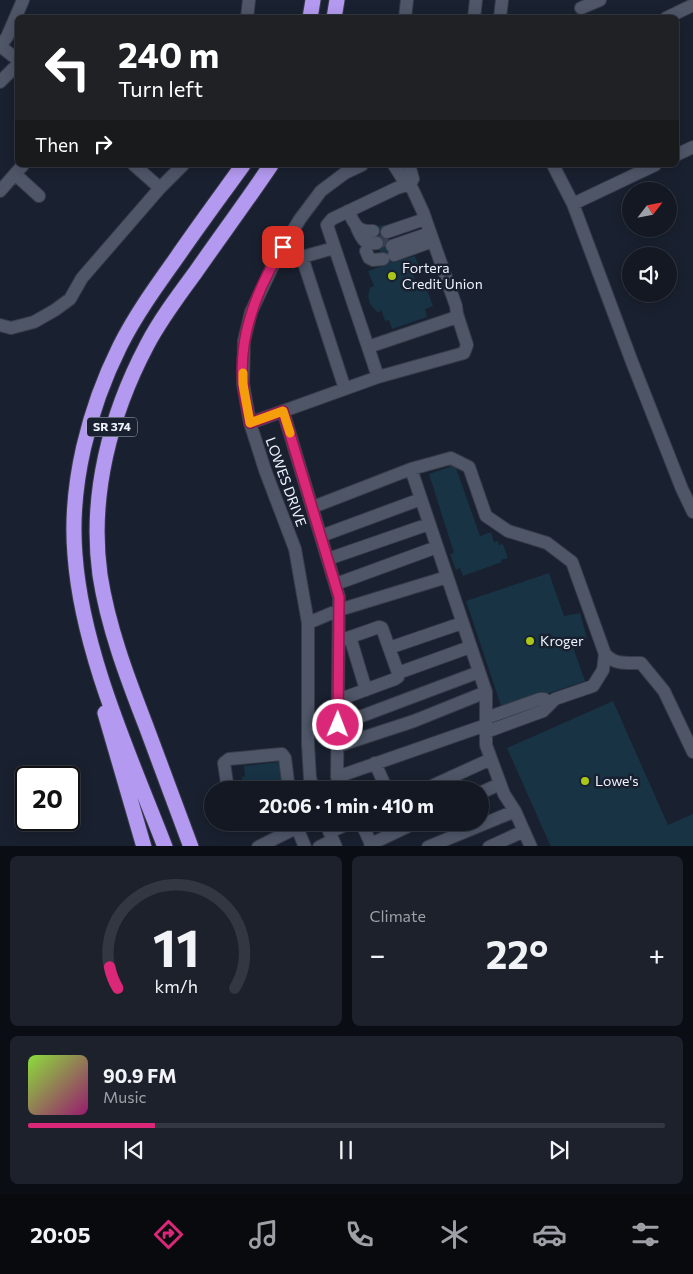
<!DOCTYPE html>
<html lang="en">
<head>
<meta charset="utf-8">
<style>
  :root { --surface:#131823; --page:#1c212b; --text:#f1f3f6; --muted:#9da0a6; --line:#323741; --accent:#db2777 }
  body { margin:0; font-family:Commissioner,sans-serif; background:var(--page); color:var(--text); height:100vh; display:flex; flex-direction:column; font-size:19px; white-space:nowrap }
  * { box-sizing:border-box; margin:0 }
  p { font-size:16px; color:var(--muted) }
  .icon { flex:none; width:28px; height:28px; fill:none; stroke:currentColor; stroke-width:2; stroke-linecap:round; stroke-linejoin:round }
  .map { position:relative; height:846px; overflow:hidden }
  .drawer { display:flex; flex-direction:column; gap:10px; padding:10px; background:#0a0d13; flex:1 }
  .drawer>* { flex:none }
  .hud { position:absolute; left:15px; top:15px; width:664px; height:152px; border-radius:8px; box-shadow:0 2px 12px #0003,0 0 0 1px var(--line); background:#202124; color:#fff; overflow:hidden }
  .needle { width:32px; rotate:58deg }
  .fabs { position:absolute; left:622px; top:182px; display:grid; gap:10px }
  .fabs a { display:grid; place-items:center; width:55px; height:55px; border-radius:50%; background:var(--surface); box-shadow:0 2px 12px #0003,0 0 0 1px var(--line); font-size:25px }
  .speed { position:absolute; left:15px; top:766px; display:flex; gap:10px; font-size:25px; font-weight:700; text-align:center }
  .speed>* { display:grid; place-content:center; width:65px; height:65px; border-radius:50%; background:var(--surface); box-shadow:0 2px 12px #0003,0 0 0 1px var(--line); line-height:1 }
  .speed .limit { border:2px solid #111; border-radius:8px; background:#fff; color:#111 }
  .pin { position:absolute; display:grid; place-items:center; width:42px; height:42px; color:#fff; margin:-21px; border-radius:10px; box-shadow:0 2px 8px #0006 }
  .me { position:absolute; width:55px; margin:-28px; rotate:1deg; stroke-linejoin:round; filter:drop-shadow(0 0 4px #0008) }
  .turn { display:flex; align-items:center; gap:18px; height:105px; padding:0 20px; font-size:22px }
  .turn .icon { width:65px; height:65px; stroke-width:2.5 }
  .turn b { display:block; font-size:35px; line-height:42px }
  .then { display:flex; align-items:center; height:48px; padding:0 20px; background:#0003; gap:10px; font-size:19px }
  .big { font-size:38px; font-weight:700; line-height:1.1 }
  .drawer .widget { flex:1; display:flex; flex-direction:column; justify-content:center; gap:8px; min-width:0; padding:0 18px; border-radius:8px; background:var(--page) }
  .drawer .dial { align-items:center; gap:0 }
  .dial svg { height:130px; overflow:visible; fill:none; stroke:var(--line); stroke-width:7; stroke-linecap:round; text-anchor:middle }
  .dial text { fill:var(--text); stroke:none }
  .song { display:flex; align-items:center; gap:15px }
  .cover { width:60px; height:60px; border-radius:8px; background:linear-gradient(135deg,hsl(90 70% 55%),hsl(320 70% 35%)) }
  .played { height:5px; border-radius:2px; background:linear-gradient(90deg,var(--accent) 20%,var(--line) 20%) }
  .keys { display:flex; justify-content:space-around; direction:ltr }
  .heat { display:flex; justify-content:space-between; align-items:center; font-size:28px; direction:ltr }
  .drawer .tiles { flex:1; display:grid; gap:10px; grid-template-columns:1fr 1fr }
  .widget:last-child { grid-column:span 2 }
  .trip { position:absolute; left:204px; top:781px; width:285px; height:50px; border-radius:25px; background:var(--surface); box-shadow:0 2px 12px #0003,0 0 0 1px var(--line); font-weight:700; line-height:50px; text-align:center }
  .tab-bar { display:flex; height:80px; justify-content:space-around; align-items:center; background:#080a0e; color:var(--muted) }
  .tab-bar .icon { width:35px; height:35px }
  .tab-bar .on { color:var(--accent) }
  .tab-bar b { font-size:22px; color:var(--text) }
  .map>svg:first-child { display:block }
</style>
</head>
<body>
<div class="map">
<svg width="693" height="847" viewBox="0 0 693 847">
  <rect width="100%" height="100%" fill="#19202f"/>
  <path fill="#173344" d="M384,225L397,261L415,256L420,269L412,271L416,284L424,281L433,306L425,309L427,317L392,329L389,320L385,321L381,309L380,312H377L370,304L368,296L370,288L374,286L368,271L385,265L372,228Z
    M455,465L480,536L491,532L494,542L498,541L499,545L503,544L508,558L501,560L502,562L463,576L460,568L456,570L450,554L454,553L429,474Z
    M549,573L564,616L580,613L587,638L572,644L585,681L502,709L466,601Z
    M613,701L668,825L693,814V847H551L507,748Z
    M279,762L282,790H247L246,786H242V777L245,776L244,766Z"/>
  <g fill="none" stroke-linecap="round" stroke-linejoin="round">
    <path stroke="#39404e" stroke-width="12" stroke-dasharray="12 6" stroke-linecap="butt" d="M377,243L389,239"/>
    <g stroke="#383c4a" stroke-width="14">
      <path id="minor" d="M581,8L600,0
        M247,18L249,0
        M405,18L407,0
        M474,18L476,0
        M500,18L502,0
        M666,18L693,5
        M18,60L0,46L7,37L23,0
        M0,82L18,64
        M676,155L693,147
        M134,165L160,188L183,165
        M409,165L413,179L410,184
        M553,165L573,204L632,362L682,489L693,512
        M15,174L39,196
        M0,191L23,165
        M573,204L655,165
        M348,211C355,224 356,232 373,231
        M357,228C362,239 364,245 377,243
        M387,232L425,219
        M392,246L430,233
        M334,248L302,257L345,389
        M366,251L369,258L373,260L383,259
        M394,255L433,241
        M0,325L11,328L34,322L55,310L70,299L82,278L160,188
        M368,347L327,225L332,219L397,188L410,184
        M378,377L464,353L467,345L457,314
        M283,411L339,597L337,777L486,725
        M250,423L378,377L368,347L454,318L457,314L456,306L423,212L410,184L404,181L394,165
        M411,469L486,692V745L504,794L515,811L531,847
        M313,507L411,469L451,458L469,467L486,516L508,531L547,543L572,562L605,654C615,665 627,663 641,663L664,691L693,752
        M321,536L421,499
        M328,559L429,524
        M336,584L437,547
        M308,623L339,610L447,577
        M350,637L366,690
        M389,648L462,623
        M398,673L470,647
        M338,700L395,679L398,677V673L382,628L379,627L339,641
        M486,718L540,699H544L551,703
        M338,725L479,672
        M486,732L543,711L555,699L593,686L603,670L605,654
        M338,746L414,721L486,692
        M375,763L387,790
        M228,790L224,763L229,759L282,754L285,758L289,790
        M314,790L310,778L308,744V623L295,549L265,470L250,423L243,384L244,341L251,312L278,255L300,219L321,191L345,173L362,165
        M423,790L491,759
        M480,793L500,784
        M325,822L336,847
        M361,822L371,844L370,847
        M330,832L352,822
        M371,844L417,822
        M258,847L294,829L298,830L305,847
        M319,847L333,840
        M428,847L515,811
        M489,847L524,831"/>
    </g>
    <g stroke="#383c4a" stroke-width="17">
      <path id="highway" d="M310,18L313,0
        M334,18L337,0
        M105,713L144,847
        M165,847C130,756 82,652 75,555C69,485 89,408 120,346C135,316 155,288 175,260C197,228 220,197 243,165
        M191,847C176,806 161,766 146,726C127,677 108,627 100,575C89,496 110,415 147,345C160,320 178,296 195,273C220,237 246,202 271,165"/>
    </g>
    <use href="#minor" stroke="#4e5668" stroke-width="12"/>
    <use href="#highway" stroke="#b399ef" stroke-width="15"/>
  </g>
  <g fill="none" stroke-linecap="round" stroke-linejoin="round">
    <g stroke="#8e194d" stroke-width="12">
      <path id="route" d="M283,247C258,287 238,336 243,385C244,397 248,410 250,423L283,411L339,597L338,725"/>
    </g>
    <use href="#route" stroke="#db2777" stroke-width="9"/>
    <path stroke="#f59e0b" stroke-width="9" d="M243,373V384L250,423L283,411L290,433"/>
  </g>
  <g fill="#aac719" stroke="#19202f" stroke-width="2">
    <circle cx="392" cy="276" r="5"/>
    <circle cx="530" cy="641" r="5"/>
    <circle cx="585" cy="781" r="5"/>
  </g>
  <g text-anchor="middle" stroke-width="5" stroke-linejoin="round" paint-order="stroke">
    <rect fill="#19202f" stroke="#aeb4c0" stroke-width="1" x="87" y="417.5" width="50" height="19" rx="4"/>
    <g font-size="12" font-weight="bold" fill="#eef3fe">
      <text x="112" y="431">SR 374</text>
    </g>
    <g font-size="14" fill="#eef3fe" stroke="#19202f" text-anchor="start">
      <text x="402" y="273">Fortera<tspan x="402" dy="16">Credit Union</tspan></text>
      <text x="540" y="646">Kroger</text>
      <text x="595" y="786">Lowe's</text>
    </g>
    <g font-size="14" fill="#eef3fe" stroke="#19202f">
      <text transform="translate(286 482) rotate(70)" y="5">LOWES DRIVE</text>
    </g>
  </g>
</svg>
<div class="fabs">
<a><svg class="needle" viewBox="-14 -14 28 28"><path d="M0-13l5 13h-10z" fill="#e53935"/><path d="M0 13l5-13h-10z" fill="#9da0a6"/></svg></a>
<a><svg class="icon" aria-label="sound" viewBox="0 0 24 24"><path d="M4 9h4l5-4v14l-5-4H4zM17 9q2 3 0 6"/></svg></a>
</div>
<div class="speed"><div class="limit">20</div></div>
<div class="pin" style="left:283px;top:247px;background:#d93025"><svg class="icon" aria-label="arrive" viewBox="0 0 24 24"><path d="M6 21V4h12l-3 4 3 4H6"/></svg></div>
<svg class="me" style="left:338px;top:725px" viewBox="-20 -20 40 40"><circle r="17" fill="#db2777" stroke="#fff" stroke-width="3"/><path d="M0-11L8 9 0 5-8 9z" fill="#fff"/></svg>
<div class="trip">20:06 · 1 min · 410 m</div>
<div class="hud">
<div class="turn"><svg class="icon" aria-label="left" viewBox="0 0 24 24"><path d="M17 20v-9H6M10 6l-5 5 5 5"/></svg><div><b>240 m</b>Turn left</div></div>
<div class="then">Then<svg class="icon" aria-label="right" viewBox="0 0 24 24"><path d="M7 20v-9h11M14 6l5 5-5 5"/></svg></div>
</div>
</div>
<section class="drawer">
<div class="tiles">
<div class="widget dial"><svg viewBox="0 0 100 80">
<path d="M14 69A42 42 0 1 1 86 69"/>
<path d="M14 69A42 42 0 0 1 9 56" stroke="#db2777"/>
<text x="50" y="56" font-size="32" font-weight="700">11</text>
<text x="50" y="72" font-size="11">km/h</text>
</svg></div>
<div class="widget"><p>Climate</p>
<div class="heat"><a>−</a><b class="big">22°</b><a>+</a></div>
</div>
<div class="widget">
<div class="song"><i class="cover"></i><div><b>90.9 FM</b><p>Music</p></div></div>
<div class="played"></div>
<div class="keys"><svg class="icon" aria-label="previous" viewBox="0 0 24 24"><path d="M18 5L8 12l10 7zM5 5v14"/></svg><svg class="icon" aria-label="pause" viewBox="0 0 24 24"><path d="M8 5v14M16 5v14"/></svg><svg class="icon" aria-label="next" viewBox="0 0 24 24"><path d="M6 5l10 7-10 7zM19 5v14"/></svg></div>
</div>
</div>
</section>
<nav class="tab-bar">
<b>20:05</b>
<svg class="icon on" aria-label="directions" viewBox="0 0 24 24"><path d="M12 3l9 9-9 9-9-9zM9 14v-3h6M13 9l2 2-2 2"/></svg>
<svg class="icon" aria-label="music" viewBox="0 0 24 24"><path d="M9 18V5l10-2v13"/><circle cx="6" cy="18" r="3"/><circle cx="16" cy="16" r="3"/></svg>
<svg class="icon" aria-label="phone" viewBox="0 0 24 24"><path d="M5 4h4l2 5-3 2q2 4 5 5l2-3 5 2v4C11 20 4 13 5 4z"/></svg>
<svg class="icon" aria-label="climate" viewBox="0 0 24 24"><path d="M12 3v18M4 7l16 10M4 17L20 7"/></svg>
<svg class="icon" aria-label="car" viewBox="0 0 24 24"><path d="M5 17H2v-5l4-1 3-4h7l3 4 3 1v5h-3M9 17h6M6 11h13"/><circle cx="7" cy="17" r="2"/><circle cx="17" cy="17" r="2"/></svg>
<svg class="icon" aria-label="filters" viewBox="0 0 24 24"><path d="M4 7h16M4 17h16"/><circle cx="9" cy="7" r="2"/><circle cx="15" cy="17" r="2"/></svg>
</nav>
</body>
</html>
